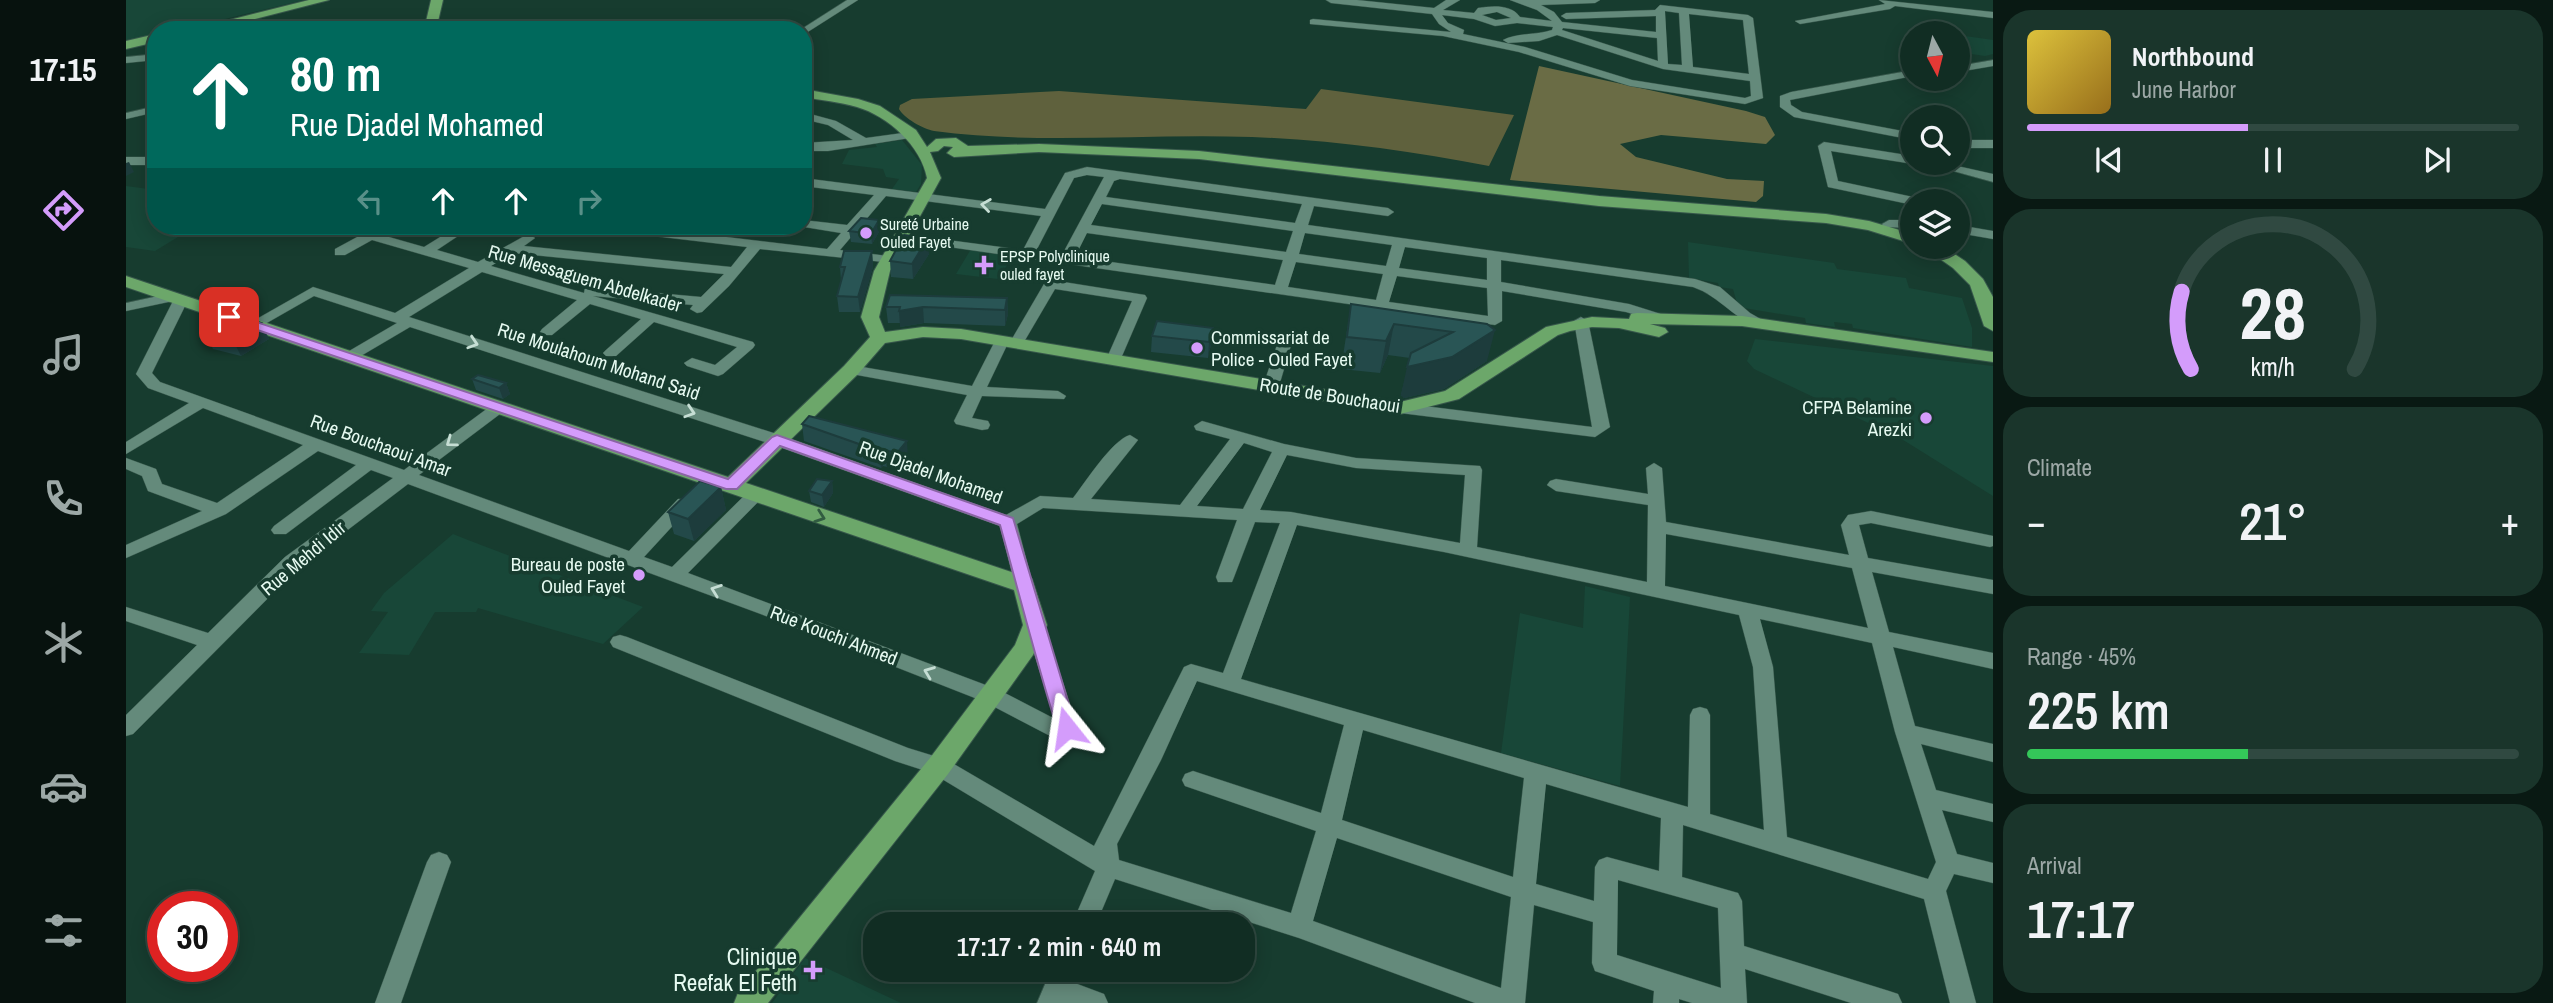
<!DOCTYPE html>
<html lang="en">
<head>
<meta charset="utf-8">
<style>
  :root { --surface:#112d23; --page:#1a352b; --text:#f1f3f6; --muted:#9ca8a6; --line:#304941; --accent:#d49cfb }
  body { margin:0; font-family:"Archivo Narrow",sans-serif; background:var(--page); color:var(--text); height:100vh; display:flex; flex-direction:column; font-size:26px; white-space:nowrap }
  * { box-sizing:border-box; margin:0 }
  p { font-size:23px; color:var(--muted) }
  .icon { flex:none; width:38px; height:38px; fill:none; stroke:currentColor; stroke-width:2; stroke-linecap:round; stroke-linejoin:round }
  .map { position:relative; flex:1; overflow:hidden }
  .side { display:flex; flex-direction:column; gap:10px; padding:10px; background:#091913; width:560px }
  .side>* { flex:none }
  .top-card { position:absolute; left:21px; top:21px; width:665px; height:214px; border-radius:28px; box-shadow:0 4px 18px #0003,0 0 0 2px var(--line); background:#00695c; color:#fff; overflow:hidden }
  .needle { width:46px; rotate:173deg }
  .fabs { position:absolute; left:1774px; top:21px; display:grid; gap:14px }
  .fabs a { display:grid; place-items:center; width:70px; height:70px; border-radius:50%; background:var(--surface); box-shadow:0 4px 18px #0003,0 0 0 2px var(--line); font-size:35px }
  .speed { position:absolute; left:21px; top:891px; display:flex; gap:14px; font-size:35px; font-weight:700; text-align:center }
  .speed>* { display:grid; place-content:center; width:91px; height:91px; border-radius:50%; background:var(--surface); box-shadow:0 4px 18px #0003,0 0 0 2px var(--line); line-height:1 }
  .speed .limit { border:10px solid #d22; background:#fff; color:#111 }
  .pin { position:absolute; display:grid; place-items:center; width:60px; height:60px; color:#fff; margin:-30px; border-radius:14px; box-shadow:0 4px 10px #0006 }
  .me { position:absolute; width:77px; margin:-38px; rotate:345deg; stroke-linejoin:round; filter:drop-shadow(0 0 5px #0008) }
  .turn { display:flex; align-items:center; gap:24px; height:147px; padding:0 28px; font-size:32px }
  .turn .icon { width:91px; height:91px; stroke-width:2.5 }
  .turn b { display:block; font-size:49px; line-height:60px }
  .lanes { display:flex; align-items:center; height:66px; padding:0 28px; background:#0003; justify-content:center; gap:35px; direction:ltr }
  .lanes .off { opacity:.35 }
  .big { font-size:52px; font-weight:600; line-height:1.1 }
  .side .widget { flex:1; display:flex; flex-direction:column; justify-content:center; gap:10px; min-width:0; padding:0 24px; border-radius:28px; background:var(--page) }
  .side .dial { align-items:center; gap:0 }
  .dial svg { height:182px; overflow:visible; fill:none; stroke:var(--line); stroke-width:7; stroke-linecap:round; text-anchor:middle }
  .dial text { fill:var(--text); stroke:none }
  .song { display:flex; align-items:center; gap:21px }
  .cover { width:84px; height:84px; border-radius:10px; background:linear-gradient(135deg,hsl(50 70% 55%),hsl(40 70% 35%)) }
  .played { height:7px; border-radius:4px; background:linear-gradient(90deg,var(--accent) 45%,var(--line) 45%) }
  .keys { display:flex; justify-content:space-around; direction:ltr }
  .heat { display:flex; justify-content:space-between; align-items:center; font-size:38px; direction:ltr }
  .charge { height:10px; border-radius:5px; background:linear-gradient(90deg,#34c759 45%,var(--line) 0) }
  .trip { position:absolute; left:737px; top:912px; width:392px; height:70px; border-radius:28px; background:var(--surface); box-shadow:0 4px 18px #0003,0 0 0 2px var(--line); font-weight:600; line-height:70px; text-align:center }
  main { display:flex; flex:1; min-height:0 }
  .tab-bar { display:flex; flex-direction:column; width:126px; justify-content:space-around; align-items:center; background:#07120e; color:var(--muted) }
  .tab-bar .icon { width:49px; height:49px }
  .tab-bar .on { color:var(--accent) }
  .tab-bar b { font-size:32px; color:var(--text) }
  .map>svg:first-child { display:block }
</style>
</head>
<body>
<main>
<nav class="tab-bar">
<b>17:15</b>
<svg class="icon on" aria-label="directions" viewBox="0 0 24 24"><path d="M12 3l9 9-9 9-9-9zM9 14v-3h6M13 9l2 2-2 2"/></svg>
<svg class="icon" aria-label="music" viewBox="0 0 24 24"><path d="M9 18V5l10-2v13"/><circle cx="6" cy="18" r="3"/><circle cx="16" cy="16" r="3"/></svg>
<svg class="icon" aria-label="phone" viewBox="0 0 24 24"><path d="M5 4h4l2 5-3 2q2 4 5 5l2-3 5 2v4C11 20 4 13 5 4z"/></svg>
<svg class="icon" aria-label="climate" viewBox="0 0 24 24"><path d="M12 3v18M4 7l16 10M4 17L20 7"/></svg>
<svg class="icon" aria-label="car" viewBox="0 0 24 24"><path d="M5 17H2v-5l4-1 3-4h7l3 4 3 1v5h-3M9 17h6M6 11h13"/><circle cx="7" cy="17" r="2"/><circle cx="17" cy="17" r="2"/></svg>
<svg class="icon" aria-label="filters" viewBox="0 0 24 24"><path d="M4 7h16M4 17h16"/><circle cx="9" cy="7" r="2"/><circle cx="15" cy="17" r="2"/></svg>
</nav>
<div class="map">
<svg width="1867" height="1003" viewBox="0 0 1867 1003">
  <rect width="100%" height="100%" fill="#173c2f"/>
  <path fill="#184738" d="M0,0H178L53,30H30V35L0,40Z
    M1832,35L1867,40V54L1859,56L1832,52Z
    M776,140L796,165L795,184L790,192L766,189L773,179L760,177L757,169L716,164L723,150L751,147L749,144Z
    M0,186L30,190V226H70L29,251L0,247Z
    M1562,242L1708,263L1711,269L1780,278L1783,288L1836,298L1846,328V347L1727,328L1726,324L1708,322L1709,327L1680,323L1679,318L1612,307L1607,289L1593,287L1592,283L1563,278Z
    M845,249L887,256L872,279L830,274Z
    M1629,339L1867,366V496L1774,438L1628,369L1621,361Z
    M327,534L342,540L517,607L477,644L352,608L350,612H309L283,655L233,653L262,612L245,611L258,593Z
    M1459,586L1504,597L1494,786L1375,753L1394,613L1457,628Z
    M679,958L775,1003H646Z"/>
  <path fill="#5f613d" d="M1195,89L1388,115L1363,166C1285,151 1205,140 1126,137C1020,133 913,145 808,131C797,129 778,118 773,109L774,105L786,99L933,91L1180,109Z"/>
  <path fill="#6a6c45" d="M1413,66L1620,111L1639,117L1649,135L1640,144L1535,135L1494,144L1510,157L1601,179L1638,181L1637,196L1630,202L1384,180Z"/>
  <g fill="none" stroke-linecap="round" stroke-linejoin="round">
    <g stroke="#37574b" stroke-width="1">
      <path id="minor" d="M721,0H732L677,35V30H674Z
        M1200,0H1231L1308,8L1320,0H1334L1317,10L1348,13L1352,8C1366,6 1385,4 1394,17L1426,21L1411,10L1384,0H1474L1469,3L1415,5L1428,12L1436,22L1530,32V16L1440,19L1435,16L1440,13L1529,10L1534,5L1622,15L1627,18L1637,98L1619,104L1504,86L1393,52L1317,36L1184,24V20L1187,19L1325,32L1313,24L1306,14L1205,3ZM1539,11L1553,13L1556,65L1542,64ZM1371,12L1385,18L1370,20L1356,15ZM1563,14L1617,20L1623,74L1567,67ZM1316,15L1348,19L1369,26L1391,23L1427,27L1426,30C1411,35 1390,33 1377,40L1382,43L1413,41L1431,35L1537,69L1624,81L1625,96L1619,98L1506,80L1399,47L1337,34L1338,30L1322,23ZM1437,28L1531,38L1532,61L1436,30Z
        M1753,0L1867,12V18L1769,6L1764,9L1674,24L1669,21L1759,4Z
        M30,54V60L0,63V57Z
        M1867,60V66L1832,72V66Z
        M1787,70V76L1664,100L1665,105L1676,112L1787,133V140L1668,117L1654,107V96L1665,92Z
        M677,80L684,85L677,91Z
        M30,106V112L0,119V113Z
        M677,112L710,121L740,138L784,132L790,135L784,138L702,151H677V143L727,140L702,125L677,119Z
        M1832,140H1867V148H1832Z
        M1698,142L1787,156V163H1790L1787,164L1705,151L1712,181L1787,197L1793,201H1787V205L1702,187L1692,146Z
        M0,157H30V165H0Z
        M1798,163H1818L1867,174V182Z
        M961,167L1262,208L1268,212L1262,216L1188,206L1182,225L1569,279L1594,287L1624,313L1645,325L1638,329C1610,322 1594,296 1567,287L1375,260V282L1503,304L1538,315L1540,318L1533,322L1500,312L1376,291V321L1369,325L781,241L774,237L776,234L897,250L915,216L760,196L714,250L762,256L767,257V263L634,249L603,286L576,312L571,313L564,309L567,305L467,296L627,342L629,345L627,348L597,374L592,376L561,366L558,363L566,358L589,365L611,347L528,322L490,356H480L477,353L480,350L515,319L464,304L426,335H416L414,332L416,329L451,300L356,272L283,317L657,436L880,515L914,496L947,498C959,483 986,440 1004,435L1012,440L965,499L1054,505L1104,439L1070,430L1068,426L1076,421L1158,444L1230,458L1354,466L1356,470L1351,547L1521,582L1522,505L1430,491L1421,485L1424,481L1430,479L1522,494L1520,468L1528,463L1536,468L1540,522L1723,555L1715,525L1722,515L1745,511L1867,536V546L1864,547L1745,523L1733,525L1742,558L1867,580V594L1746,572L1763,632L1867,653V669L1767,647L1789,726L1867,744V762L1795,744L1810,790L1867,804V822L1816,810L1831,854L1867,863V883L1828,874L1820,891L1850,1003H1824L1798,899L1557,825L1556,877L1612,893L1616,901L1618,946L1763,991L1772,994L1776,1003H1725L1619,969L1621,1003H1566L1553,999V1003H1527L1528,991L1469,971L1466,963L1467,922L1408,905L1399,1003H1349L1173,938L989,879L970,924H946L969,871L806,773L769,761L487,647L484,642L487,637L494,635L501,637L782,748L821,760L968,846L1058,667L1065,664L1097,673L1154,523L1129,522L1108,577L1106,582H1092L1090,577L1111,520L917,508L891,524L907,585L905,590H891L889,585L874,526L645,444L284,327L228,360H218L215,357L218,354L271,323L188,296L132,328L127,329L120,325L187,287L269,313L343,268L246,240L219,255H209V249L233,236L215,229L219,226L243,231L253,226H268L256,235L298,247L332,226H347L311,250L352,262L402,234L409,238L398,246L605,267L621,247L477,230L470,226H508L701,249L715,233L672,226H677V220L721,225L748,195L677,186V178L919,209L939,173ZM961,175L978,177L936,255L910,251L948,178ZM994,179L1176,204L1169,223L980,197L988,181ZM976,204L1167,231L1160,252L965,225ZM961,233L1157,260L1149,285L949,257ZM1179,233L1266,245L1260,266L1173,254ZM1279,247L1361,258V280L1273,268ZM387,253L598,274L575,297L464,287L459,288L458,293L365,266ZM1170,262L1257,274L1250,300L1162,287ZM1271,276L1361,288L1362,316L1263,302ZM1118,443L1146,452L1117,509L1071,506ZM1161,455L1230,468L1339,475L1334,543L1165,512L1134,510ZM1171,525L1318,552L1613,615L1627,667L1638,830L1584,814V715L1581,709L1574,707L1567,709L1564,715L1562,807L1115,679ZM1540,534L1726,568L1742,628L1539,586ZM1634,619L1746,643L1769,732L1810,862L1802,879L1661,837L1647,667ZM1071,681L1218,725L1195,813L1067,771L1059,774L1056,780L1059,786L1190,831L1165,913L993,860L991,844L1035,760ZM1237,730L1398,778L1387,877L1216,820ZM1420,784L1535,818L1533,871L1481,857L1473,860L1469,867L1468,901L1410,884ZM1211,838L1385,897L1375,988L1187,921ZM1492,880L1592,908L1595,988L1491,955Z
        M1763,220H1787V228L1758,227L1756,224Z
        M1832,225L1867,231V239L1832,233Z
        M925,280L1019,295L1021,298L993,363H983L980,360L1006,301L929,289L895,347H885L883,344L918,284Z
        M46,293L62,300L26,373L34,382L278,470L366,405H378L380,408L378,411L293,475L503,551L552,499H564L567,503L564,507L518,557L546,567L623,491H635L638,495L635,499L562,573L873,690L929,719L899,625L902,620H916L952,728C946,738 938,741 928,738L859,702L632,613L282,484L173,567L7,734L0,736V715L71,645L0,621V607L82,633L159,557L267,478L245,470L160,534H148L145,530L148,526L230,465L192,451L100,514L0,558V545L76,511L22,491L16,476L0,469V458L30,469L36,484L91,503L177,445L77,408L0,454V442L63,403L22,388L10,374L47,301L0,311V303Z
        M1455,317L1462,321L1484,427L1469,437L1274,413L1266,408L1274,403L1466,427L1448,321Z
        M876,337L883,341L861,387L932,391L940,396L938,399L856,396L846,418L862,421L864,425L862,429L856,430L830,424L828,421L841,395L720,373L717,370L725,365L846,386L869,341Z
        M1159,338L1166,342L1153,386L1151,389H1139L1137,386L1152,342Z
        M313,852L321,855L325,862L275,1003H249L301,862L305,855Z
        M925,970H950L946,982L978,994L982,1003H911Z"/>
    </g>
    <g stroke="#37574b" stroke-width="2">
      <path id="major" d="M183,0H203L86,30H64Z
        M305,0H317L310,30H298Z
        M30,34V42L0,49V41Z
        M677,89L732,99L754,106L790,130L801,147L810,139L830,138L842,146L913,144L1073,151L1473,196L1700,214L1743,221L1787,234V244L1742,230L1700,223L1473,206L1073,159L913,152L828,157L821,153L827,147L818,146L812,151L804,152L815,178L764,271L753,317L759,332L797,327L835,329L1274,402L1319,391L1420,327L1466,317L1503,319L1505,314L1511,313L1616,316L1867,352V362L1616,326L1524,324L1539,328L1542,332L1533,337L1493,328L1466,327L1444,331L1432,335L1333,399L1274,414L835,339L797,337L759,343L732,374L620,483L906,579L921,625L907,655L822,774L642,1003H608L612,993L804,758L889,645L897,625L888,590L0,287V276L602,477L718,366L744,337L735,317L748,271L801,178C795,146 762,116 731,107C714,102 695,100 677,97Z
        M1797,247H1818L1839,261L1857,279L1867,297V331L1858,326L1844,285L1827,268Z"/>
    </g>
    <use href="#minor" fill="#648a7b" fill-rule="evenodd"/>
    <use href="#major" fill="#6ca76a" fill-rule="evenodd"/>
  </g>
  <path fill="#234949" d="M753,220L754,230L746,244L725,242L723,231Z
    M746,251L747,267L734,312H713L711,296L715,281L714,267Z
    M803,254L787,279L765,277L764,261Z
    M881,298L882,314L879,326L798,323L774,327V323H762L760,307Z
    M1225,304L1361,324V361L1318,389L1274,399L1284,358L1262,355L1254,373L1215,369Z
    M135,323L143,339L115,356L87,349L79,333Z
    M1087,328L1085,344L1082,358L1025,352L1026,336Z
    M346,379L380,383L384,394L377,399L350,390Z
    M683,416L782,458L773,470L757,466L755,468L678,441L676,424Z
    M706,481L707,493L698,507L685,502L683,491Z
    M595,487L600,510L568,541L548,534L542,512Z"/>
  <path fill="#1d3c3c" d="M3,162L8,172L0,176V163Z
    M753,220L754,230L746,244L745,234Z
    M802,238L803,254L787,279L786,264Z
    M746,251L747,267L734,312L732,297Z
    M881,298L882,314L879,326V310Z
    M797,307L798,323L774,327L773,311Z
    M135,323L143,339L115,356L107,340Z
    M1268,324L1262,355L1254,373L1260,341Z
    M1087,328L1085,344L1082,358L1083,342Z
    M1369,330L1361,361L1318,389L1274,399L1281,367Z
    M380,383L384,394L377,399L373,388Z
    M781,441L782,458L773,470L771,453Z
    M755,449L757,466L755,468L753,451Z
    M706,481L707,493L698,507L696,495Z
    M595,487L600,510L568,541L562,519Z"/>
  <path fill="#295555" stroke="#1d3c3c" stroke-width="2" d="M735,218L753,220L745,234L723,231Z
    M778,235L802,238L786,264L764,261Z
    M718,251H746L732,297L711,296L719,267H714Z
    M764,295L881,298L879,310L797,307L773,311L774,307H760Z
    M1225,304L1361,324L1369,330L1326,357L1281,367L1285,353L1327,332L1268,324L1260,341L1221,337Z
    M112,315L135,323L107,340L79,333Z
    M1031,321L1087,328L1083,342L1026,336Z
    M352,375L380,383L373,388L346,379Z
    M683,416L781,441L771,453L755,449L753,451L676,424Z
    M691,479L706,481L696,495L683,491Z
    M574,481L595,487L562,519L542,512Z"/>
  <defs><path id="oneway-chevron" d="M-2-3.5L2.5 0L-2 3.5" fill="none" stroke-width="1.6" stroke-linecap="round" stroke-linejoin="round" transform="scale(1.75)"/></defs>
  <g stroke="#c6ded4">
    <use href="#oneway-chevron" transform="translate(860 205) rotate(-172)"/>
    <use href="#oneway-chevron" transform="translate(347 343) rotate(18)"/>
    <use href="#oneway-chevron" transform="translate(564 412) rotate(18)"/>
    <use href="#oneway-chevron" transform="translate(325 442) rotate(144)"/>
    <use href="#oneway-chevron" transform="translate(590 590) rotate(-160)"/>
    <use href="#oneway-chevron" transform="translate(803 672) rotate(-159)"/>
  </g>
  <use stroke="#315c41" href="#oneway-chevron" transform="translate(694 517) rotate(19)"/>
  <path fill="#d49cfb" stroke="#8a65a3" stroke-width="2" d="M103,313L602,479L646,437L651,435L887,518L950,728L947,734L941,736L934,734L931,728C910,661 893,593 874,525L654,446L611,489H600L99,319L97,317Z"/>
  <g fill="#d49cfb" stroke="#173c2f" stroke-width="2.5">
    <circle cx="740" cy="233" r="7"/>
    <path d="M854.5 254.5h7v7h7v7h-7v7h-7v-7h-7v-7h7z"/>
    <circle cx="1071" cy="348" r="7"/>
    <circle cx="1800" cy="418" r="7"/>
    <circle cx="513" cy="575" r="7"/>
    <path d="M683.5 959.5h7v7h7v7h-7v7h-7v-7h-7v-7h7z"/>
  </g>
  <g text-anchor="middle" stroke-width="7" stroke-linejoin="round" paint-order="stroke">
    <g font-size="16" fill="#e6faf1" stroke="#173c2f" text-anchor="start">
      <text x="754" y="230">Sureté Urbaine<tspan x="754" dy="18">Ouled Fayet</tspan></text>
      <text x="874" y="262">EPSP Polyclinique<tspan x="874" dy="18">ouled fayet</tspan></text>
    </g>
    <g font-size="19" fill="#e6faf1" stroke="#173c2f">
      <text transform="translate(459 278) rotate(16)" y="7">Rue Messaguem Abdelkader</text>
      <text transform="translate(473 361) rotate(18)" y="7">Rue Moulahoum Mohand Said</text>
      <text transform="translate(1204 395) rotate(9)" y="7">Route de Bouchaoui</text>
      <text transform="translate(255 445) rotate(20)" y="7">Rue Bouchaoui Amar</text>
      <text transform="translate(805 472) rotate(20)" y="7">Rue Djadel Mohamed</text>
      <text transform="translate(177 558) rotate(-40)" y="7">Rue Mehdi Idir</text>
      <text transform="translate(708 635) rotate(21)" y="7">Rue Kouchi Ahmed</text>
    </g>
    <g font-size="19" fill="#e6faf1" stroke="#173c2f" text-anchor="end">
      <text x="1085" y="344" text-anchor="start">Commissariat de<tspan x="1085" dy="22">Police - Ouled Fayet</tspan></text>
      <text x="1786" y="414">CFPA Belamine<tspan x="1786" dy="22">Arezki</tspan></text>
      <text x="499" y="571">Bureau de poste<tspan x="499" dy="22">Ouled Fayet</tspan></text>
    </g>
    <g font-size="23" fill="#e6faf1" stroke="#173c2f" text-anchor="end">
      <text x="671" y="965">Clinique<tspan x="671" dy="26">Reefak El Feth</tspan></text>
    </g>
  </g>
</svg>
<div class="fabs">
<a><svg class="needle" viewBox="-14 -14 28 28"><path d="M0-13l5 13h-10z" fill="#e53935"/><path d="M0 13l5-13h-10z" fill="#9ca8a6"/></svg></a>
<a><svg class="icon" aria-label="search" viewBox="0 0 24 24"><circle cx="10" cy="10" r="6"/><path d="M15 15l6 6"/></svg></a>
<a><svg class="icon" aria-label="layers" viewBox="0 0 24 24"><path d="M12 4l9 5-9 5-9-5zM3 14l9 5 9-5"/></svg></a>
</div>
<div class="speed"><div class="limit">30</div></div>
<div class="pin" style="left:103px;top:317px;background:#d93025"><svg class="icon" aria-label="arrive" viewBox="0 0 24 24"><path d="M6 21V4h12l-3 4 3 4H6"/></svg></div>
<svg class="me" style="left:941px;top:728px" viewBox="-20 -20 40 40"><path d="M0-17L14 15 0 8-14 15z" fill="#d49cfb" stroke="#fff" stroke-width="4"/></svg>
<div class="trip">17:17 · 2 min · 640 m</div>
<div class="top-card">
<div class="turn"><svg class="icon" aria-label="ahead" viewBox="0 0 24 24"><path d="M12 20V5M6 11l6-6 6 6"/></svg><div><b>80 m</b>Rue Djadel Mohamed</div></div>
<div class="lanes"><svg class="icon off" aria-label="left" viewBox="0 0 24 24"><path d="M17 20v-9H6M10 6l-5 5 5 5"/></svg><svg class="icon" aria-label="ahead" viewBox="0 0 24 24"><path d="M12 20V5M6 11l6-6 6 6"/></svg><svg class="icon" aria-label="ahead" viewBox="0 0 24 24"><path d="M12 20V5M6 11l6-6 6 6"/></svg><svg class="icon off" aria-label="right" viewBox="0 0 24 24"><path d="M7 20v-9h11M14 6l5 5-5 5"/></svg></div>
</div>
</div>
<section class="side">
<div class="widget">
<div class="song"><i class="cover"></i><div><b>Northbound</b><p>June Harbor</p></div></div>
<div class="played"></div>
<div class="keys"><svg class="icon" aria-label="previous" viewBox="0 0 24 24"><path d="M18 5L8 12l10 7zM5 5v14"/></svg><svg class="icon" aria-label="pause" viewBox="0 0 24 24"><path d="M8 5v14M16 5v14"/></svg><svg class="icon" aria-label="next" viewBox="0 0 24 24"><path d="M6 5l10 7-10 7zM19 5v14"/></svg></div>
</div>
<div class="widget dial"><svg viewBox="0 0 100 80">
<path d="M14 69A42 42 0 1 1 86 69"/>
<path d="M14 69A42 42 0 0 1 10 35" stroke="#d49cfb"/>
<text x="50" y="56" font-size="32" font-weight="700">28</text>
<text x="50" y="72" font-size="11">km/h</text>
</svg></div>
<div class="widget"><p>Climate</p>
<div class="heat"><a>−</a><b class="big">21°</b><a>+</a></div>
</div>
<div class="widget"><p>Range · 45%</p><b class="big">225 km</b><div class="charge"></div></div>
<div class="widget"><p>Arrival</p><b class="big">17:17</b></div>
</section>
</main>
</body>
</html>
